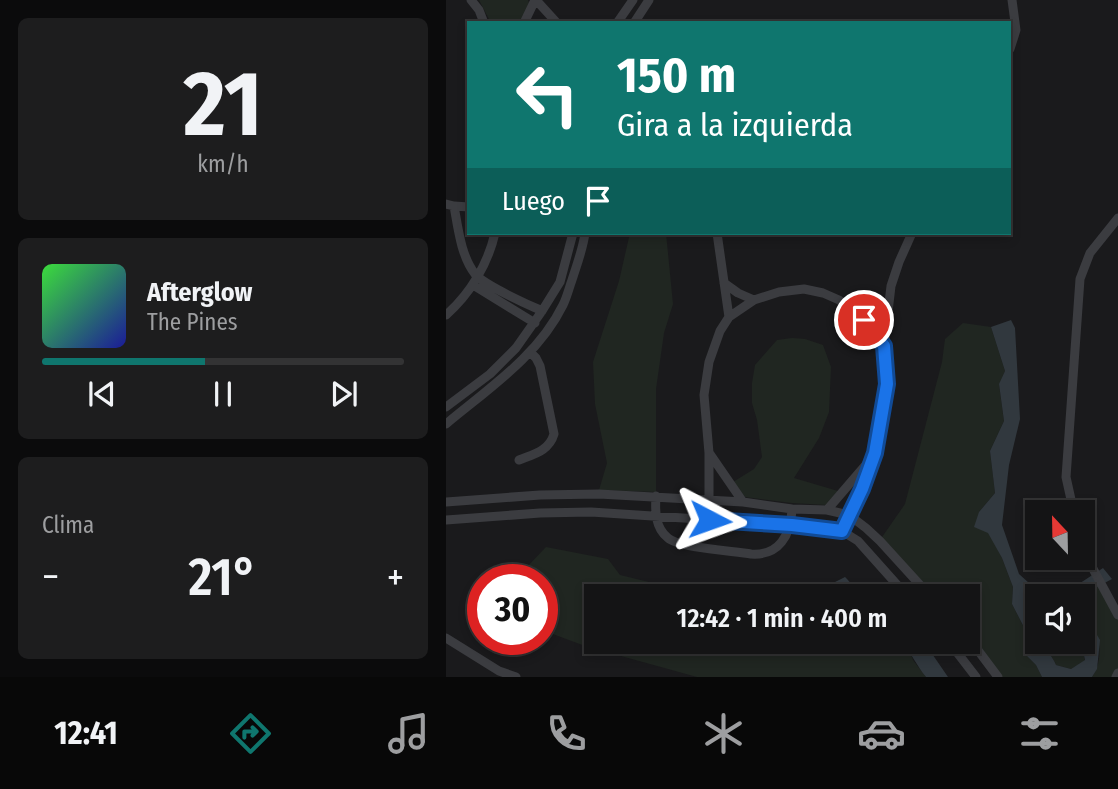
<!DOCTYPE html>
<html lang="es">
<head>
<meta charset="utf-8">
<style>
  :root { --surface:#141415; --page:#1d1d1e; --text:#f1f3f6; --muted:#9d9ea0; --line:#333334; --accent:#0f766e }
  body { margin:0; font-family:"Fira Sans Condensed",sans-serif; background:var(--page); color:var(--text); height:100vh; display:flex; flex-direction:column; font-size:26px; white-space:nowrap }
  * { box-sizing:border-box; margin:0 }
  p { font-size:23px; color:var(--muted) }
  .icon { flex:none; width:38px; height:38px; fill:none; stroke:currentColor; stroke-width:2; stroke-linecap:round; stroke-linejoin:round }
  .map { position:relative; flex:1; overflow:hidden }
  .details { display:flex; flex-direction:column; gap:18px; padding:18px; background:#0b0b0c; width:446px }
  .details>* { flex:none }
  .hud { position:absolute; left:21px; top:21px; width:544px; height:214px; border-radius:0px; box-shadow:0 4px 10px #0003,0 0 0 2px var(--line); background:#0f766e; color:#fff; overflow:hidden }
  .needle { width:46px; rotate:338deg }
  .buttons { position:absolute; left:579px; top:500px; display:grid; gap:14px }
  .buttons a { display:grid; place-items:center; width:70px; height:70px; border-radius:0px; background:var(--surface); box-shadow:0 4px 10px #0003,0 0 0 2px var(--line); font-size:35px }
  .speed { position:absolute; left:21px; top:564px; display:flex; gap:14px; font-size:35px; font-weight:700; text-align:center }
  .speed>* { display:grid; place-content:center; width:91px; height:91px; border-radius:50%; background:var(--surface); box-shadow:0 4px 10px #0003,0 0 0 2px var(--line); line-height:1 }
  .speed .limit { border:10px solid #d22; background:#fff; color:#111 }
  .pin { position:absolute; display:grid; place-items:center; width:60px; height:60px; color:#fff; margin:-30px; border:4px solid #fff; border-radius:50%; box-shadow:0 2px 7px #0007 }
  .me { position:absolute; width:77px; margin:-38px; rotate:94deg; stroke-linejoin:round; filter:drop-shadow(0 0 5px #0008) }
  .turn { display:flex; align-items:center; gap:24px; height:147px; padding:0 35px; font-size:32px }
  .turn .icon { width:91px; height:91px; stroke-width:2.5 }
  .turn b { display:block; font-size:49px; line-height:60px }
  .then { display:flex; align-items:center; height:66px; padding:0 35px; background:#0003; gap:14px; font-size:26px }
  .big { font-size:52px; font-weight:600; line-height:1.1 }
  .details .widget { flex:1; display:flex; flex-direction:column; justify-content:center; gap:10px; min-width:0; padding:0 24px; border-radius:10px; background:var(--page) }
  .details .dial { align-items:center; gap:0 }
  .dial b { font-size:91px; line-height:1 }
  .song { display:flex; align-items:center; gap:21px }
  .cover { width:84px; height:84px; border-radius:10px; background:linear-gradient(135deg,hsl(120 70% 55%),hsl(240 70% 35%)) }
  .played { height:7px; border-radius:4px; background:linear-gradient(90deg,var(--accent) 45%,var(--line) 45%) }
  .keys { display:flex; justify-content:space-around; direction:ltr }
  .heat { display:flex; justify-content:space-between; align-items:center; font-size:38px; direction:ltr }
  .trip { position:absolute; left:138px; top:584px; width:396px; height:70px; border-radius:0px; background:var(--surface); box-shadow:0 4px 10px #0003,0 0 0 2px var(--line); font-weight:600; line-height:70px; text-align:center }
  .dock { display:flex; height:112px; justify-content:space-around; align-items:center; background:#080808; color:var(--muted) }
  .dock .icon { width:49px; height:49px }
  .dock .current { color:var(--accent) }
  .dock b { font-size:32px; color:var(--text) }
  main { display:flex; flex:1; min-height:0 }
  .map>svg:first-child { display:block }
</style>
</head>
<body>
<main>
<section class="details">
<div class="widget dial"><b>21</b><p>km/h</p></div>
<div class="widget">
<div class="song"><i class="cover"></i><div><b>Afterglow</b><p>The Pines</p></div></div>
<div class="played"></div>
<div class="keys"><svg class="icon" aria-label="previous" viewBox="0 0 24 24"><path d="M18 5L8 12l10 7zM5 5v14"/></svg><svg class="icon" aria-label="pause" viewBox="0 0 24 24"><path d="M8 5v14M16 5v14"/></svg><svg class="icon" aria-label="next" viewBox="0 0 24 24"><path d="M6 5l10 7-10 7zM19 5v14"/></svg></div>
</div>
<div class="widget"><p>Clima</p>
<div class="heat"><a>−</a><b class="big">21°</b><a>+</a></div>
</div>
</section>
<div class="map">
<svg width="672" height="677" viewBox="0 0 672 677">
  <rect width="100%" height="100%" fill="#1a1a1c"/>
  <path fill="#202621" d="M33,0H82L83,3L75,23H45Z
    M184,233H220L227,304L218,333L210,389V492L153,490L161,463L149,404L147,362L173,281Z
    M517,323L545,327L559,371L553,385L558,421L544,451L549,493L533,512L556,558L567,587L566,604L582,635L580,655L590,665L596,677H555L522,634V597H487L434,540L459,504L496,362L499,339Z
    M346,338L359,339L377,345L385,367L383,412L373,438L348,478L392,491L380,505L346,503L299,497L287,482L308,469L316,457L311,420L306,403V383L309,365L331,340Z
    M100,547L162,559L174,575L207,583L285,597H150V642H454L463,649L467,660L480,677H251L139,646L96,630V579H72L79,569Z
    M655,584L672,617V671L669,677H646C660,656 653,628 637,611V597H632Z
    M598,642H635L639,661L625,669L610,665C607,657 600,651 598,642Z"/>
  <path fill="#31383e" d="M565,320L569,328L574,419L563,465L556,525L573,574L583,583L593,584L613,597L657,568L666,579L632,597H592L591,609L588,608L582,614L588,628L591,632L592,642H598C600,651 607,657 610,665L625,669L639,660L635,642H637V611L654,640L651,669L646,677H596L590,665L580,655L582,635L566,604L567,587L556,558L542,533L528,527L533,512L549,493L544,451L558,421L553,384L559,371L545,327Z
    M399,577C406,584 410,591 419,597H385L383,592L389,582Z
    M454,642H478L502,677H480C470,665 465,651 454,642Z"/>
  <g fill="none" stroke-linecap="round" stroke-linejoin="round">
    <path stroke="#3b3c40" stroke-width="9" d="M25,0L33,10L38,23
      M90,0L111,23
      M78,23L89,0
      M171,23L187,0
      M188,23L203,0
      M564,49L570,30L566,0
      M0,204L8,206C12,228 15,256 29,274C39,286 81,304 96,311
      M8,206L23,207
      M271,233L283,317
      M278,283L292,293L308,300
      M27,285L89,323
      M0,315C24,294 42,264 49,233
      M438,346L445,286L453,262L466,233
      M0,407L44,374L70,348L96,311L114,282L127,233
      M0,424C43,388 92,356 117,305C121,297 123,288 126,280C131,264 137,249 139,233
      M264,454L297,502
      M73,460C88,454 103,451 108,434L94,366L90,358L84,352
      M210,496C209,511 209,528 222,538C233,548 288,551 305,554C333,556 345,535 346,509
      M263,500V453L258,395L263,362L274,331L283,317L308,300L333,292L358,289L377,293L393,300L407,309L418,320L438,346L441,385L429,453L416,490L396,531
      M0,502L94,495L153,494L297,502L346,509L381,510L403,515L420,528L434,541L485,597
      M381,510L424,460
      M628,513L620,477L634,279L644,253L672,218
      M0,520L94,513L145,512L346,525L396,531L412,541L462,597
      M637,547L646,567L672,615
      M522,637L552,677
      M0,638L53,671L70,677
      M503,642L530,677
      M670,677L672,673"/>
  </g>
  <g fill="none" stroke-linecap="round" stroke-linejoin="round">
    <g stroke="#114b97" stroke-width="18">
      <path id="route" d="M264,520L346,525L396,531L416,489L429,453L441,384L438,346L418,320"/>
    </g>
    <use href="#route" stroke="#1a73e8" stroke-width="12"/>
  </g>
</svg>
<div class="buttons">
<a><svg class="needle" viewBox="-14 -14 28 28"><path d="M0-13l5 13h-10z" fill="#e53935"/><path d="M0 13l5-13h-10z" fill="#9d9ea0"/></svg></a>
<a><svg class="icon" aria-label="sound" viewBox="0 0 24 24"><path d="M4 9h4l5-4v14l-5-4H4zM17 9q2 3 0 6"/></svg></a>
</div>
<div class="speed"><div class="limit">30</div></div>
<div class="pin" style="left:418px;top:320px;background:#d93025"><svg class="icon" aria-label="arrive" viewBox="0 0 24 24"><path d="M6 21V4h12l-3 4 3 4H6"/></svg></div>
<svg class="me" style="left:264px;top:520px" viewBox="-20 -20 40 40"><path d="M0-17L14 15 0 8-14 15z" fill="#1a73e8" stroke="#fff" stroke-width="4"/></svg>
<div class="trip">12:42 · 1 min · 400 m</div>
<div class="hud">
<div class="turn"><svg class="icon" aria-label="left" viewBox="0 0 24 24"><path d="M17 20v-9H6M10 6l-5 5 5 5"/></svg><div><b>150 m</b>Gira a la izquierda</div></div>
<div class="then">Luego<svg class="icon" aria-label="arrive" viewBox="0 0 24 24"><path d="M6 21V4h12l-3 4 3 4H6"/></svg></div>
</div>
</div>
</main>
<nav class="dock">
<b>12:41</b>
<svg class="icon current" aria-label="directions" viewBox="0 0 24 24"><path d="M12 3l9 9-9 9-9-9zM9 14v-3h6M13 9l2 2-2 2"/></svg>
<svg class="icon" aria-label="music" viewBox="0 0 24 24"><path d="M9 18V5l10-2v13"/><circle cx="6" cy="18" r="3"/><circle cx="16" cy="16" r="3"/></svg>
<svg class="icon" aria-label="phone" viewBox="0 0 24 24"><path d="M5 4h4l2 5-3 2q2 4 5 5l2-3 5 2v4C11 20 4 13 5 4z"/></svg>
<svg class="icon" aria-label="climate" viewBox="0 0 24 24"><path d="M12 3v18M4 7l16 10M4 17L20 7"/></svg>
<svg class="icon" aria-label="car" viewBox="0 0 24 24"><path d="M5 17H2v-5l4-1 3-4h7l3 4 3 1v5h-3M9 17h6M6 11h13"/><circle cx="7" cy="17" r="2"/><circle cx="17" cy="17" r="2"/></svg>
<svg class="icon" aria-label="filters" viewBox="0 0 24 24"><path d="M4 7h16M4 17h16"/><circle cx="9" cy="7" r="2"/><circle cx="15" cy="17" r="2"/></svg>
</nav>
</body>
</html>
